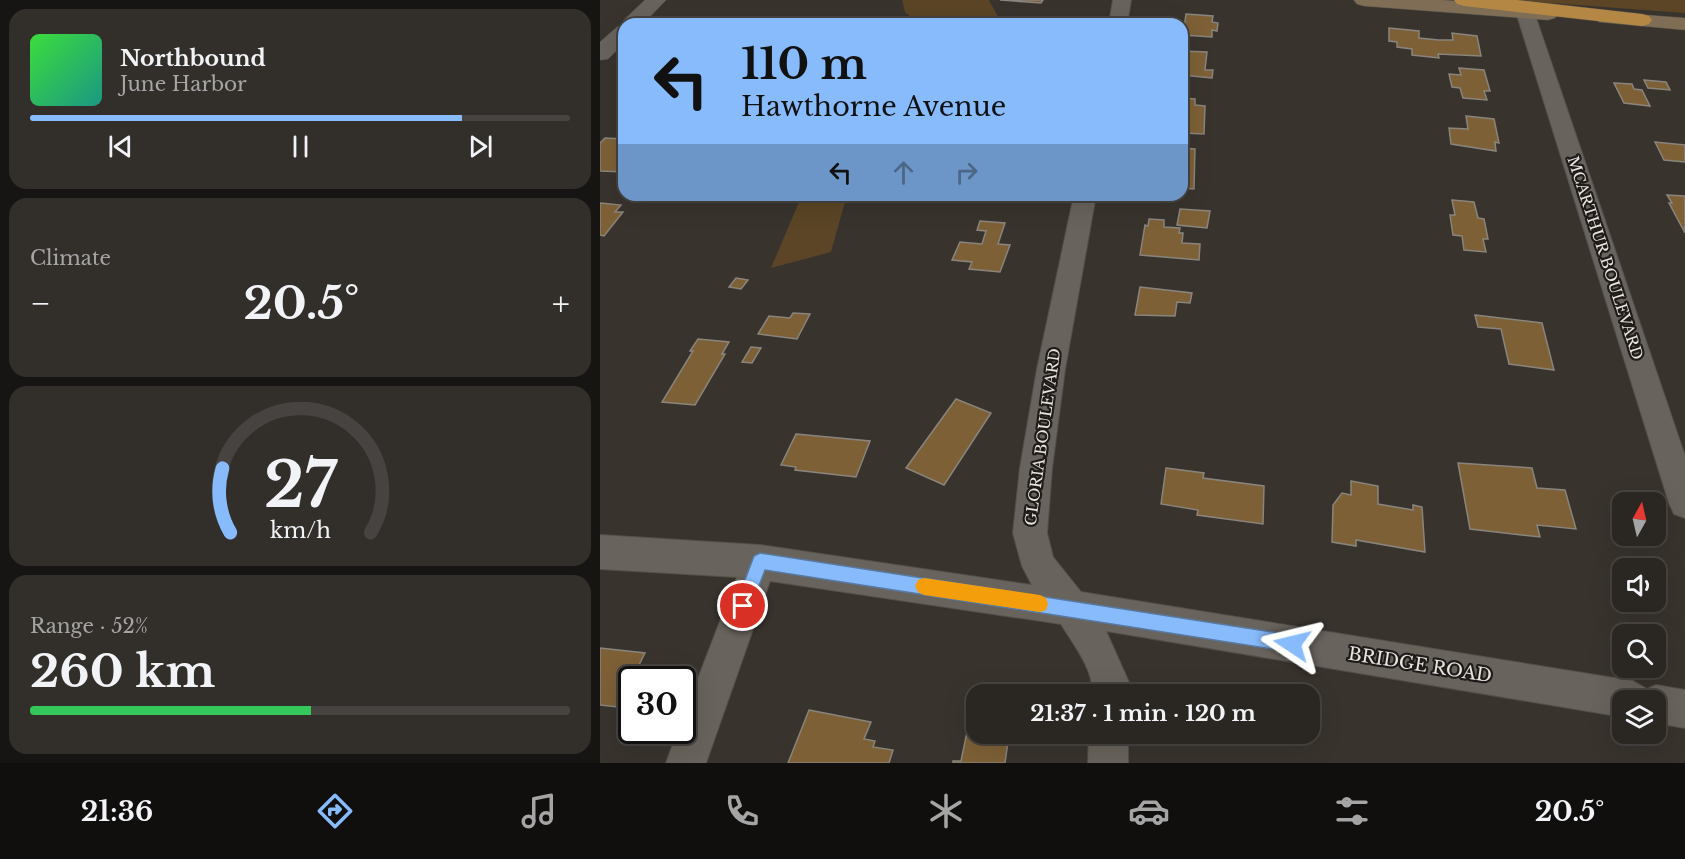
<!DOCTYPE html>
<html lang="en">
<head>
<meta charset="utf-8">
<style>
  :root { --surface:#2a2622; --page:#322e2a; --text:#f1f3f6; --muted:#a5a5a5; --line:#464340; --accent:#87bbfb }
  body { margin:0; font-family:"Libre Baskerville",serif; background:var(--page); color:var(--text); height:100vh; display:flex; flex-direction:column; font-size:22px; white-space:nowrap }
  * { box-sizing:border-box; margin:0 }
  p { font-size:20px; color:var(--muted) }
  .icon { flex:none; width:33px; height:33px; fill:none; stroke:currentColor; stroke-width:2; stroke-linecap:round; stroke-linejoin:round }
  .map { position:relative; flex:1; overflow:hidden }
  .panel { display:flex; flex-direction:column; gap:9px; padding:9px; background:#171513; width:600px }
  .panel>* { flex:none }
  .hud { position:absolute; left:18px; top:18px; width:570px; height:183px; border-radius:18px; box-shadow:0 6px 24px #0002,0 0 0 2px var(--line); background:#87bbfb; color:#111; overflow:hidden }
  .needle { width:39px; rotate:8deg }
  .buttons { position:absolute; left:1012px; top:492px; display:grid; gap:12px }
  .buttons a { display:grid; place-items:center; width:54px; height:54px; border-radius:12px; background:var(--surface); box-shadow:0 6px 24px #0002,0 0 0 2px var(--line); font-size:30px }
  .speed { position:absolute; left:18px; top:666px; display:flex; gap:12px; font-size:30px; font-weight:700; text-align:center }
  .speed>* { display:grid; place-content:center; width:78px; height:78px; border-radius:50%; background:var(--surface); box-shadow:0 6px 24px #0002,0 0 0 2px var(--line); line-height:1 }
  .speed .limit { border:3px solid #111; border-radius:9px; background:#fff; color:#111 }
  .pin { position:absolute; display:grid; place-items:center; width:51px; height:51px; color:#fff; margin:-26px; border:3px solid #fff; border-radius:50%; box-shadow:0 2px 6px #0007 }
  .me { position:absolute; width:66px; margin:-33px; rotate:280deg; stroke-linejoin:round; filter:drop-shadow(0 0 4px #0008) }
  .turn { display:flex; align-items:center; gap:21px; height:126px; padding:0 24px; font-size:27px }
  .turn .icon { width:78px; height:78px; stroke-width:2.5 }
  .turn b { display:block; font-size:42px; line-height:51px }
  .lanes { display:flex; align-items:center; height:57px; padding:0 24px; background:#0003; justify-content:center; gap:30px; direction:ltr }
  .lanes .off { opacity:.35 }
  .big { font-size:45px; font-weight:800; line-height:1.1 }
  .panel .card { flex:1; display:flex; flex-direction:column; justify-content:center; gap:9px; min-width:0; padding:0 21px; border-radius:18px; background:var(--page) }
  .panel .dial { align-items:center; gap:0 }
  .dial svg { height:156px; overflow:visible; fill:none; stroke:var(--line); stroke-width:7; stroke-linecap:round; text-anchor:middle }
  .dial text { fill:var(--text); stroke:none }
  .song { display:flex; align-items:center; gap:18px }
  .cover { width:72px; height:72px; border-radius:9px; background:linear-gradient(135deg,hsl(120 70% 55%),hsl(170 70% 35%)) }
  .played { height:6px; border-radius:3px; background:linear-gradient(90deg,var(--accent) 80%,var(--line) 80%) }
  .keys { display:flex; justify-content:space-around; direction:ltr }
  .heat { display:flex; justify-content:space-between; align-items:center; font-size:33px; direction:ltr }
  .charge { height:9px; border-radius:4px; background:linear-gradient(90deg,#34c759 52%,var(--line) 0) }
  .trip { position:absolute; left:366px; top:684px; width:354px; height:60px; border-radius:18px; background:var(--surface); box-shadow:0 6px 24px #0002,0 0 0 2px var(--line); font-weight:800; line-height:60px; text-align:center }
  .tabs { display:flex; height:96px; justify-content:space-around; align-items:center; background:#110f0e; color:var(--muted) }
  .tabs .icon { width:42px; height:42px }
  .tabs .active { color:var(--accent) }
  .tabs b { font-size:27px; color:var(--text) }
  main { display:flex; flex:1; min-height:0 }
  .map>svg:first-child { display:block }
</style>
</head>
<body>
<main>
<section class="panel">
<div class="card">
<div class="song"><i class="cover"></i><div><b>Northbound</b><p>June Harbor</p></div></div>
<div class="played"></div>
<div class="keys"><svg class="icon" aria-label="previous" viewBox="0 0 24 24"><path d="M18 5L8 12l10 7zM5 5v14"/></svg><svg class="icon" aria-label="pause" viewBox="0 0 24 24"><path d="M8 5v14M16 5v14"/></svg><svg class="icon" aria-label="next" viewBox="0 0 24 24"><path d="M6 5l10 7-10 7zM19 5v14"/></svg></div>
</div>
<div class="card"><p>Climate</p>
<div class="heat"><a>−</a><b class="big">20.5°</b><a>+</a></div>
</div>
<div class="card dial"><svg viewBox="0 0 100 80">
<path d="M14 69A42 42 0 1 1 86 69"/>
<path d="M14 69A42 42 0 0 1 10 36" stroke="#87bbfb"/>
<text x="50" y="56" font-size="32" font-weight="700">27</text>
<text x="50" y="72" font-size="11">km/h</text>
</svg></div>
<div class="card"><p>Range · 52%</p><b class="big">260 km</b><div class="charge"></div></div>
</section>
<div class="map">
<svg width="1085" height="763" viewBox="0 0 1085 763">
  <rect width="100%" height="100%" fill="#38332d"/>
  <path fill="#5b4526" d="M302,0H389L398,17V24H319L305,12Z
    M920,0H1085V13L937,2Z
    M202,195H247L231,252L171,268Z"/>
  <path fill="#7d6036" stroke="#89847d" stroke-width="1.5" d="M400,0H443L441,3Z
    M586,14L613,16L612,22L618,23L617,31L612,30V37L583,35Z
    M100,18L133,21L130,24H96Z
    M449,19L475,20L474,24H447Z
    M789,28L819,31V38L839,40H853L852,33L877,36L881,56L838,54L839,58L812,55V49L797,47V42L789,41Z
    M582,51L607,52L605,70H613L612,78L582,75Z
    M859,68L884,70L890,91H884L887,100L863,98L860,88L852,87L849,74L861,75Z
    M1044,80L1066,82L1070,90L1048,88Z
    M1014,83L1032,84L1034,89L1042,90L1050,106L1024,103Z
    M582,98L595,99V105L605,106L604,134L584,133L585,125H582Z
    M866,116L894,119L899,143L895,142L896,151L851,144L849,128L868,129Z
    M5,138L24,139V172L0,171V143Z
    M1055,142L1085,145V162L1064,160Z
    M582,148L595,149L594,189L582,188Z
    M1067,195L1085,196V233L1069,203H1072Z
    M852,200L874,202L878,218L884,219L888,239H883L886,252L864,250L862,236L853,235L850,215H855Z
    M0,203L21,205L15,212H23L4,236L0,235Z
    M580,209L610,211L607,228L577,225Z
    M549,219L564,220V227L580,228L579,233H583L582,243L600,244L599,260L540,255L545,225L548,226Z
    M380,221L405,223L398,244L410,245L400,272L369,269L372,262L352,260L360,242L382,244L386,231L377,230Z
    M136,278L148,280L141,289L129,287Z
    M540,287L592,293L590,303L577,302L575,316L535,315Z
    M193,313L210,314L197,339L158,334L169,316L190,318Z
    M875,315L942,323L954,370L909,364L901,329L878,327Z
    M98,339L129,342L122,354H125L95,405L62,402L93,351H90Z
    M151,347L161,348L152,363L142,362Z
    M356,399L391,413L344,485L306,468Z
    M196,434L270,441L256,477L195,470L196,467L181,465Z
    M858,463L932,468L937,488L965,490L976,529L937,525L940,537L870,529Z
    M566,468L604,473L603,478L664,486L663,524L597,515L598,510L561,504Z
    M751,481L778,486V504L813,510V505L822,507L825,552L756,540V546L732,542L733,505L742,493L751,495Z
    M0,648L45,653L18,707L0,705Z
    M209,710L271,722L264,739L275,741L273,747L293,750L289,763H188Z
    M367,732L409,735L405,763H353V761H361Z"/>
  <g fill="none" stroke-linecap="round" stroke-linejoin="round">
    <g stroke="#53504a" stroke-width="2">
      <path id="minor" d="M513,0H531L527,24H509Z
        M925,7L931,8L934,12L1085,456V518L1074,514L1069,503L916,12L919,8Z
        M474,195H496L465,369L452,468L447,533L453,557L481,592L1033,681L1047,689L1056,685L1085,690V728L1056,723V700H1023V717L506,631L531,687L530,694H492C495,671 473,644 461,624L170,581L106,763H66L78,730H82V720L137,577L0,569V535L160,545L432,585L422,566L413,533L420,468L437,369Z
        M489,734H528V763H488Z"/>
    </g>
    <g stroke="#53504a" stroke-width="1">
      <path id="tertiary" d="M45,0H66L43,24H24V43L8,59L0,60V42L17,27L22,25L24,20Z"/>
    </g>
    <g stroke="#53504a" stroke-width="1">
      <path id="secondary" d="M754,0H842L948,8L955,10L958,14L955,18L948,20L764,6L757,4Z
        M1006,12L1085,18V30L999,22L996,18L999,14Z"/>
    </g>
    <g stroke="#53504a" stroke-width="1">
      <path id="motorway" d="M854,0H917L1042,14L1049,16L1052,20L1049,24L1042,26L864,6L857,4Z"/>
    </g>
    <use href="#minor" fill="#68635c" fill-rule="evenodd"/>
    <use href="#tertiary" fill="#68635c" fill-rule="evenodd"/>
    <use href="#secondary" fill="#7f6e55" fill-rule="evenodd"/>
    <use href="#motorway" fill="#b58745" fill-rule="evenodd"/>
  </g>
  <path fill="#87bbfb" stroke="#587aa3" stroke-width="1.5" d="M160,553L692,635L699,637L701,644L699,650L692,652L165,570L149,612L143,615L137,612L135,606L154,556Z"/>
  <path fill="#f59e0b" d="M324,578L440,595L446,598L448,604L446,610L440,612L324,595L318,592L315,586L318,580Z"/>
  <g text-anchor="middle" stroke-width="4.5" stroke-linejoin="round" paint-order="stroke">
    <g font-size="15" fill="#e8e5e1" stroke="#1e1b19">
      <text transform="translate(1005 258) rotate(72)" y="5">MCARTHUR BOULEVARD</text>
      <text transform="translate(443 437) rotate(-82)" y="5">GLORIA BOULEVARD</text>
    </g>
    <g font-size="18" fill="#e8e5e1" stroke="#1e1b19">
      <text transform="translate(820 665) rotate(9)" y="6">BRIDGE ROAD</text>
    </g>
  </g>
</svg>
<div class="buttons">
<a><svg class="needle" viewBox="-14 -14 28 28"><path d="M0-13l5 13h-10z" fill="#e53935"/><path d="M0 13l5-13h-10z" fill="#a5a5a5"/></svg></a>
<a><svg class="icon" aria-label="sound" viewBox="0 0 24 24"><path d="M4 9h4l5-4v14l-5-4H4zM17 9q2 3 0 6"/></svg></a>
<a><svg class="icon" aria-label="search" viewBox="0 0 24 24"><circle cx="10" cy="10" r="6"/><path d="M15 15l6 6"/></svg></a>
<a><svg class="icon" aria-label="layers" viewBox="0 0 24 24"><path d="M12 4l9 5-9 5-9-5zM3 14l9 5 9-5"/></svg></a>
</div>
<div class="speed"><div class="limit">30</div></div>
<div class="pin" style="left:143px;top:606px;background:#d93025"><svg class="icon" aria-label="arrive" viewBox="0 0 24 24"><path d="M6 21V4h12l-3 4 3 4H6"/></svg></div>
<svg class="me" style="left:692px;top:644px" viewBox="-20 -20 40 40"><path d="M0-17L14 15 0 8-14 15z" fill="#87bbfb" stroke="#fff" stroke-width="4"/></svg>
<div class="trip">21:37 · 1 min · 120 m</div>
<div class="hud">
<div class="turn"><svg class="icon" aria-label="left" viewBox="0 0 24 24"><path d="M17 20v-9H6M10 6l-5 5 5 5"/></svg><div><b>110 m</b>Hawthorne Avenue</div></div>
<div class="lanes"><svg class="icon" aria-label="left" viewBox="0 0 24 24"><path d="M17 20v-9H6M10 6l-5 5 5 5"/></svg><svg class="icon off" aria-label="ahead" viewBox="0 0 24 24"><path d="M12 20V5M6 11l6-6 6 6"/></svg><svg class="icon off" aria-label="right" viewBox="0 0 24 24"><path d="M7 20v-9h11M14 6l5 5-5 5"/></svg></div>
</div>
</div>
</main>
<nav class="tabs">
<b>21:36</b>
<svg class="icon active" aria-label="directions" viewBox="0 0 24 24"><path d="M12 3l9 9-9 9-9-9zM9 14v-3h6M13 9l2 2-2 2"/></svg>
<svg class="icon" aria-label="music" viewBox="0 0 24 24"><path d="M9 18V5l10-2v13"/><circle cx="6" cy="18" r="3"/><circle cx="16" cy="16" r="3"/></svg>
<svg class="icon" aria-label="phone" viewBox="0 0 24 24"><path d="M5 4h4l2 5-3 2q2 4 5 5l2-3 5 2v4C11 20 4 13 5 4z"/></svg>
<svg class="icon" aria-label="climate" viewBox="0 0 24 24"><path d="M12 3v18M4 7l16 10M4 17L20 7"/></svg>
<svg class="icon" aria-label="car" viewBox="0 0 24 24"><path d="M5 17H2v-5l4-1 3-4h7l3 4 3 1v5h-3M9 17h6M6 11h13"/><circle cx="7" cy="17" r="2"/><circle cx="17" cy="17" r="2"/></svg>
<svg class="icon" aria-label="filters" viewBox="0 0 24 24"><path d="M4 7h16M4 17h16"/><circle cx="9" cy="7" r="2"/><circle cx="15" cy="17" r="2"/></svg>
<b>20.5°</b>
</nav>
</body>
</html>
